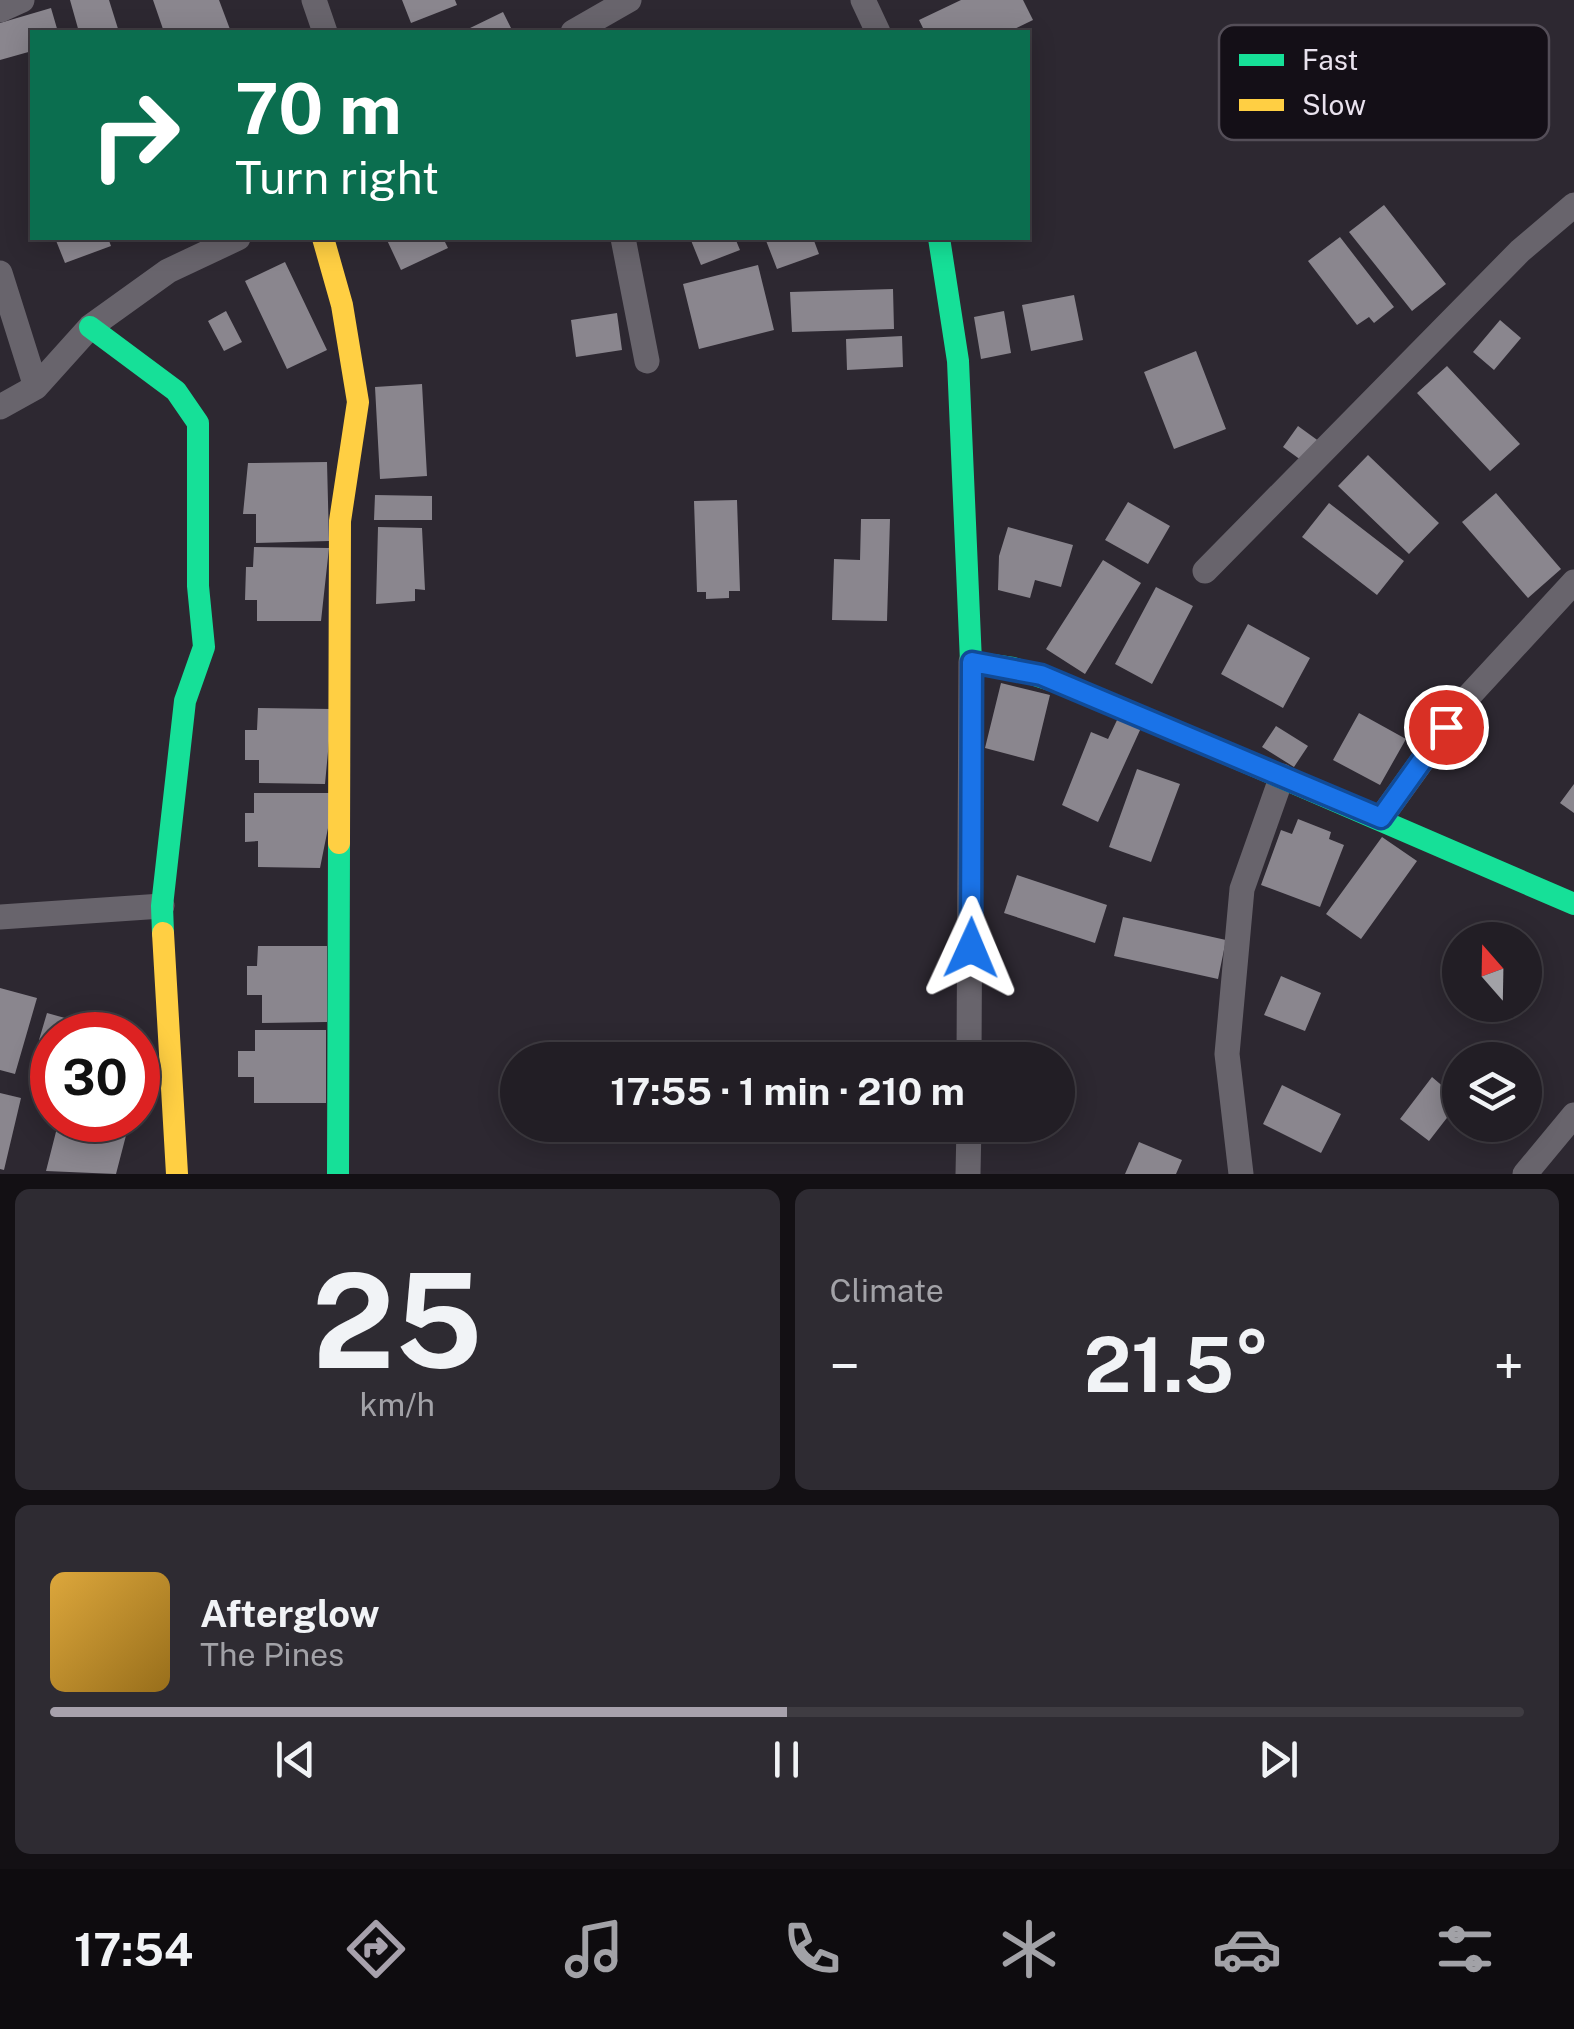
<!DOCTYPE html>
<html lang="en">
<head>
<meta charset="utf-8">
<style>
  :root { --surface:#221e25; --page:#2e2b32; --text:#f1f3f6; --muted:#a2a2a7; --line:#3f3c42; --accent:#a7a1ac }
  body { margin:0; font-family:"Public Sans",sans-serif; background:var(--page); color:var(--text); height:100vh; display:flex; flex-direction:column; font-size:38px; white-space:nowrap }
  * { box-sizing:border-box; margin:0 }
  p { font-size:32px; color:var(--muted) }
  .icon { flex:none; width:55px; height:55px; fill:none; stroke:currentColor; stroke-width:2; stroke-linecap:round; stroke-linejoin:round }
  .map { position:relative; height:1174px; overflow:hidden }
  .sheet { display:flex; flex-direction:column; gap:15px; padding:15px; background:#131014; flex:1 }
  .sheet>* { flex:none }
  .hud { position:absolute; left:30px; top:30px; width:1000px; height:210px; border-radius:0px; box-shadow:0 5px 25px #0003,0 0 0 2px var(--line); background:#0b6e4f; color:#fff; overflow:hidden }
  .needle { width:65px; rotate:340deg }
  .buttons { position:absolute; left:1442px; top:922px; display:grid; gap:20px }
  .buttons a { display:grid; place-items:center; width:100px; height:100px; border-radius:50%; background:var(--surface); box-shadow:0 5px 25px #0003,0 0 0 2px var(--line); font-size:50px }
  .speed { position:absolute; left:30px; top:1012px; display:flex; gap:20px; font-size:50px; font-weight:700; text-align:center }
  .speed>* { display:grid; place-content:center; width:130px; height:130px; border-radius:50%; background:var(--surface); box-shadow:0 5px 25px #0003,0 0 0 2px var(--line); line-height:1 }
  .speed .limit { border:15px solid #d22; background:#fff; color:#111 }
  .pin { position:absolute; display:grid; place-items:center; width:85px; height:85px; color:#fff; margin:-42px; border:5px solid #fff; border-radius:50%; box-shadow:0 2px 10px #0007 }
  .me { position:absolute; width:110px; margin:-55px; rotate:1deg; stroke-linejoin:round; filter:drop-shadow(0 0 8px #0008) }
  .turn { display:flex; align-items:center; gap:35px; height:210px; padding:0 40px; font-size:45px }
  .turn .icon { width:130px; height:130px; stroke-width:2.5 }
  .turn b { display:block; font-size:70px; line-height:85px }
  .big { font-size:75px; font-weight:700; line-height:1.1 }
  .sheet .widget { flex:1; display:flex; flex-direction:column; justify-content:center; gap:15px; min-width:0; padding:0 35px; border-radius:15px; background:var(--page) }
  .sheet .dial { align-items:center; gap:0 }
  .dial b { font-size:130px; line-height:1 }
  .song { display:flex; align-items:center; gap:30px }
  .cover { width:120px; height:120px; border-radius:15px; background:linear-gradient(135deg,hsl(40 70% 55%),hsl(40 70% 35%)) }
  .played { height:10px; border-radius:5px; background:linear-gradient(90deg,var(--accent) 50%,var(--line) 50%) }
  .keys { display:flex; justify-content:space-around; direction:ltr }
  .heat { display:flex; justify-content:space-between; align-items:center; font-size:55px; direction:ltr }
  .sheet .tiles { flex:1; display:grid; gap:15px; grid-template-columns:1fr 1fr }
  .widget:last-child { grid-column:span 2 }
  .trip { position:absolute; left:500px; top:1042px; width:575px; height:100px; border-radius:50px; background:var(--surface); box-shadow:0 5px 25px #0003,0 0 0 2px var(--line); font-weight:700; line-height:100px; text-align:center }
  .tabs { display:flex; height:160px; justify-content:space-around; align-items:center; background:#0e0c0f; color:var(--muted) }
  .tabs .icon { width:70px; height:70px }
  .tabs .active { color:var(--accent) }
  .tabs b { font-size:45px; color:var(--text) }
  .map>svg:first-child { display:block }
</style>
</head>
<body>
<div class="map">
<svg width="1574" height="1174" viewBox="0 0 1574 1174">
  <rect width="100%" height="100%" fill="#2d2831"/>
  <path fill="#8a868e" d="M70,0H109L119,32H79Z
    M153,0H219L231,32H164Z
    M402,0H455L457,5L411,23Z
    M961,0H1023L1033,20L1008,32H925L919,20Z
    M51,8L58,32H32V51L0,60V23Z
    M503,12L513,32H470L468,29Z
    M1384,205L1446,284L1412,311L1349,232Z
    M1340,237L1394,307L1374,323L1369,317L1357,325L1308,261Z
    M55,238H108L111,246L65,263Z
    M386,238H443L448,248L401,270Z
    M690,238H735L740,250L701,265Z
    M765,238H813L819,254L777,269Z
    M285,262L327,350L287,369L245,281Z
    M758,265L774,330L699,349L683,284Z
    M893,289L894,329L792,332L790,292Z
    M1074,295L1083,340L1031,351L1022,305Z
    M226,311L242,342L224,351L208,321Z
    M1004,311L1011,353L981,359L974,317Z
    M617,313L622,350L576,357L571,320Z
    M1500,320L1521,338L1494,370L1473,352Z
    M902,336L903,367L847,370L846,339Z
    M1196,351L1226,429L1174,449L1144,372Z
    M1447,366L1520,444L1490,471L1417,393Z
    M422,384L427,476L380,479L375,387Z
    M1298,426L1320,442L1305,463L1283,447Z
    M1368,455L1439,523L1409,554L1338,486Z
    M327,462L329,541L256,543V514H243L248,463Z
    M1496,493L1561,569L1528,598L1462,522Z
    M375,495L432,496V520H374Z
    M737,500L740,591H729V598L706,599V592H697L694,501Z
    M1128,502L1170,526L1148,564L1105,540Z
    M1329,503L1404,561L1377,595L1302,537Z
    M861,519H890L887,621L832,620L834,559L860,560Z
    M378,527L422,528L425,590L415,589V601L376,604Z
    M1008,527L1073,545L1061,587L1035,580L1030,598L998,590L999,556Z
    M254,547L329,548L321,621H257V600H245L246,567H253Z
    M1103,560L1141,583L1085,674L1046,649Z
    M1156,587L1193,606L1152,684L1115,664Z
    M1248,624L1310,658L1283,708L1221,674Z
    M1001,683L1050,695L1034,761L985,748Z
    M258,708L332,709L325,784L259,783V760H245V730H257Z
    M1359,713L1406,739L1380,785L1333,760Z
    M1118,718L1141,728L1098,822L1062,805L1091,732L1108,739Z
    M1276,726L1308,746L1294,767L1262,747Z
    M1137,769L1180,784L1151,862L1109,847Z
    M1574,784V813L1560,803Z
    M254,793H335L320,868L258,867V841L245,842V813H254Z
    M1298,819L1331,832L1329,839L1344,845L1320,907L1261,885L1281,830L1292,834Z
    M1382,837L1417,861L1361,939L1326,914Z
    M1017,875L1107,905L1095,943L1004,913Z
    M1123,917L1226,940L1218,979L1114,956Z
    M258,946H327V1022L262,1023V995H247V966H257Z
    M1281,976L1321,993L1305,1031L1264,1015Z
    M0,988L37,998L15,1074L0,1070Z
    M47,1013L65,1018L60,1035H52V1044L39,1040Z
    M70,1016L147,1036L139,1067L138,1035H65Z
    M255,1030H326V1103H254V1077H238V1051H255Z
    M1432,1077L1460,1101L1429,1141L1400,1119Z
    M1282,1085L1341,1114L1321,1153L1263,1124Z
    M0,1093L21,1098L4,1170L0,1169Z
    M59,1120H130L116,1174L46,1171Z
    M1139,1142L1182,1160L1176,1174H1125Z"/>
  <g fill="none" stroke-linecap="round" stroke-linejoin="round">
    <path stroke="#68646c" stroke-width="25" d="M314,0L325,32
      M863,0L878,32
      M0,10L22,0
      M573,32L629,0
      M623,238L647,361
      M0,273L36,387
      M0,407L36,387L90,327L168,271L238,238
      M1205,571L1520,251L1574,205
      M1381,818L1468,697L1574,582
      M0,917L162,906
      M969,1060L971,662
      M968,1174L969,1125
      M1241,1174L1227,1054L1242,889L1282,776
      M1525,1174L1574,1115"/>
    <path stroke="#16e098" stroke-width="22" d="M939,238L958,361L971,662L1013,668L1069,686L1574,904
      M90,327L176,391L198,423V586L204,647L185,701L162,906L163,933
      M338,1174L339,843"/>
    <path stroke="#ffcf43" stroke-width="22" d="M323,238L342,305L358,402L340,521L339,843
      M163,933L177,1174"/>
  </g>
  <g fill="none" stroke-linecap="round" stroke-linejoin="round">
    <g stroke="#114b97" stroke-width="25">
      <path id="route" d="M971,948L972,662L1041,675L1381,818L1446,727"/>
    </g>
    <use href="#route" stroke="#1a73e8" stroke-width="18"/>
  </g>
  <rect x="1219" y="25" width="330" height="115" rx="15" fill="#140f17" stroke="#544e58" stroke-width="2.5"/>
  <rect x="1239" y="54" width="45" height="12" fill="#16e098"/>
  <rect x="1239" y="99" width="45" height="12" fill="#ffcf43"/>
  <g font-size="28" fill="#e9e2ee">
    <text x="1302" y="70">Fast</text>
    <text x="1302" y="115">Slow</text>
  </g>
</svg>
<div class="buttons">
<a><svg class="needle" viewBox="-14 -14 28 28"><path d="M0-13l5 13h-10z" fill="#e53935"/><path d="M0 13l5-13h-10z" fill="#a2a2a7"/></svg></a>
<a><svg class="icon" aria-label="layers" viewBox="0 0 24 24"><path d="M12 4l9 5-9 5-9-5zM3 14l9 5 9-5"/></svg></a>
</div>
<div class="speed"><div class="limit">30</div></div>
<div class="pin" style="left:1446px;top:727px;background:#d93025"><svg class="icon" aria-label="arrive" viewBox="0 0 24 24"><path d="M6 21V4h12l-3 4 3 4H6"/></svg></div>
<svg class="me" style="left:971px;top:948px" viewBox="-20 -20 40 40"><path d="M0-17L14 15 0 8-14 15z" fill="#1a73e8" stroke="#fff" stroke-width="4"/></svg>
<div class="trip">17:55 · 1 min · 210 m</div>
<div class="hud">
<div class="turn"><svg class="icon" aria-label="right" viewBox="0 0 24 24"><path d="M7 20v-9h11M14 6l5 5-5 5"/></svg><div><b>70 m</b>Turn right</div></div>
</div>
</div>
<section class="sheet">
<div class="tiles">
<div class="widget dial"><b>25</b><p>km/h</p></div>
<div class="widget"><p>Climate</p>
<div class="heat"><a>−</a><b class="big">21.5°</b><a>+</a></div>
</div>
<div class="widget">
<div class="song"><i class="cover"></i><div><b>Afterglow</b><p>The Pines</p></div></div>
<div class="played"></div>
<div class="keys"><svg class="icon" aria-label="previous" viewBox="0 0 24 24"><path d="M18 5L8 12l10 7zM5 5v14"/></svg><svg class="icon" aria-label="pause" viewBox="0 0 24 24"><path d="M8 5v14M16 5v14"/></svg><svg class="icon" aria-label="next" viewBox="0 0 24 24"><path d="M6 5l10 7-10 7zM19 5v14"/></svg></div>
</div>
</div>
</section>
<nav class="tabs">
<b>17:54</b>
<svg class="icon active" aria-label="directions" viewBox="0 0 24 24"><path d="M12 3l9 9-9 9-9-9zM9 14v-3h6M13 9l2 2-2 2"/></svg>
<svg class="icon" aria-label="music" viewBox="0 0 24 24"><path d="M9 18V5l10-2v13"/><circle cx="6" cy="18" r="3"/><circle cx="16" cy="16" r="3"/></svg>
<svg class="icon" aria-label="phone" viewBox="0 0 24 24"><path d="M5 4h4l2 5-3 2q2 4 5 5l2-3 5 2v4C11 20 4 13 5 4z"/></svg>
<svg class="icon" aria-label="climate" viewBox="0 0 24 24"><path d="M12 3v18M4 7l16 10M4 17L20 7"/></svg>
<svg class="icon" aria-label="car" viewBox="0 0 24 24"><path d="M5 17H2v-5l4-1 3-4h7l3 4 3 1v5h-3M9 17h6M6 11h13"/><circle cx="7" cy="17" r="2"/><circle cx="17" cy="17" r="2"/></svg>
<svg class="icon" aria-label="filters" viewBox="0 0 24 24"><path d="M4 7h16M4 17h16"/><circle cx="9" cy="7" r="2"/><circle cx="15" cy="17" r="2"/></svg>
</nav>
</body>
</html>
